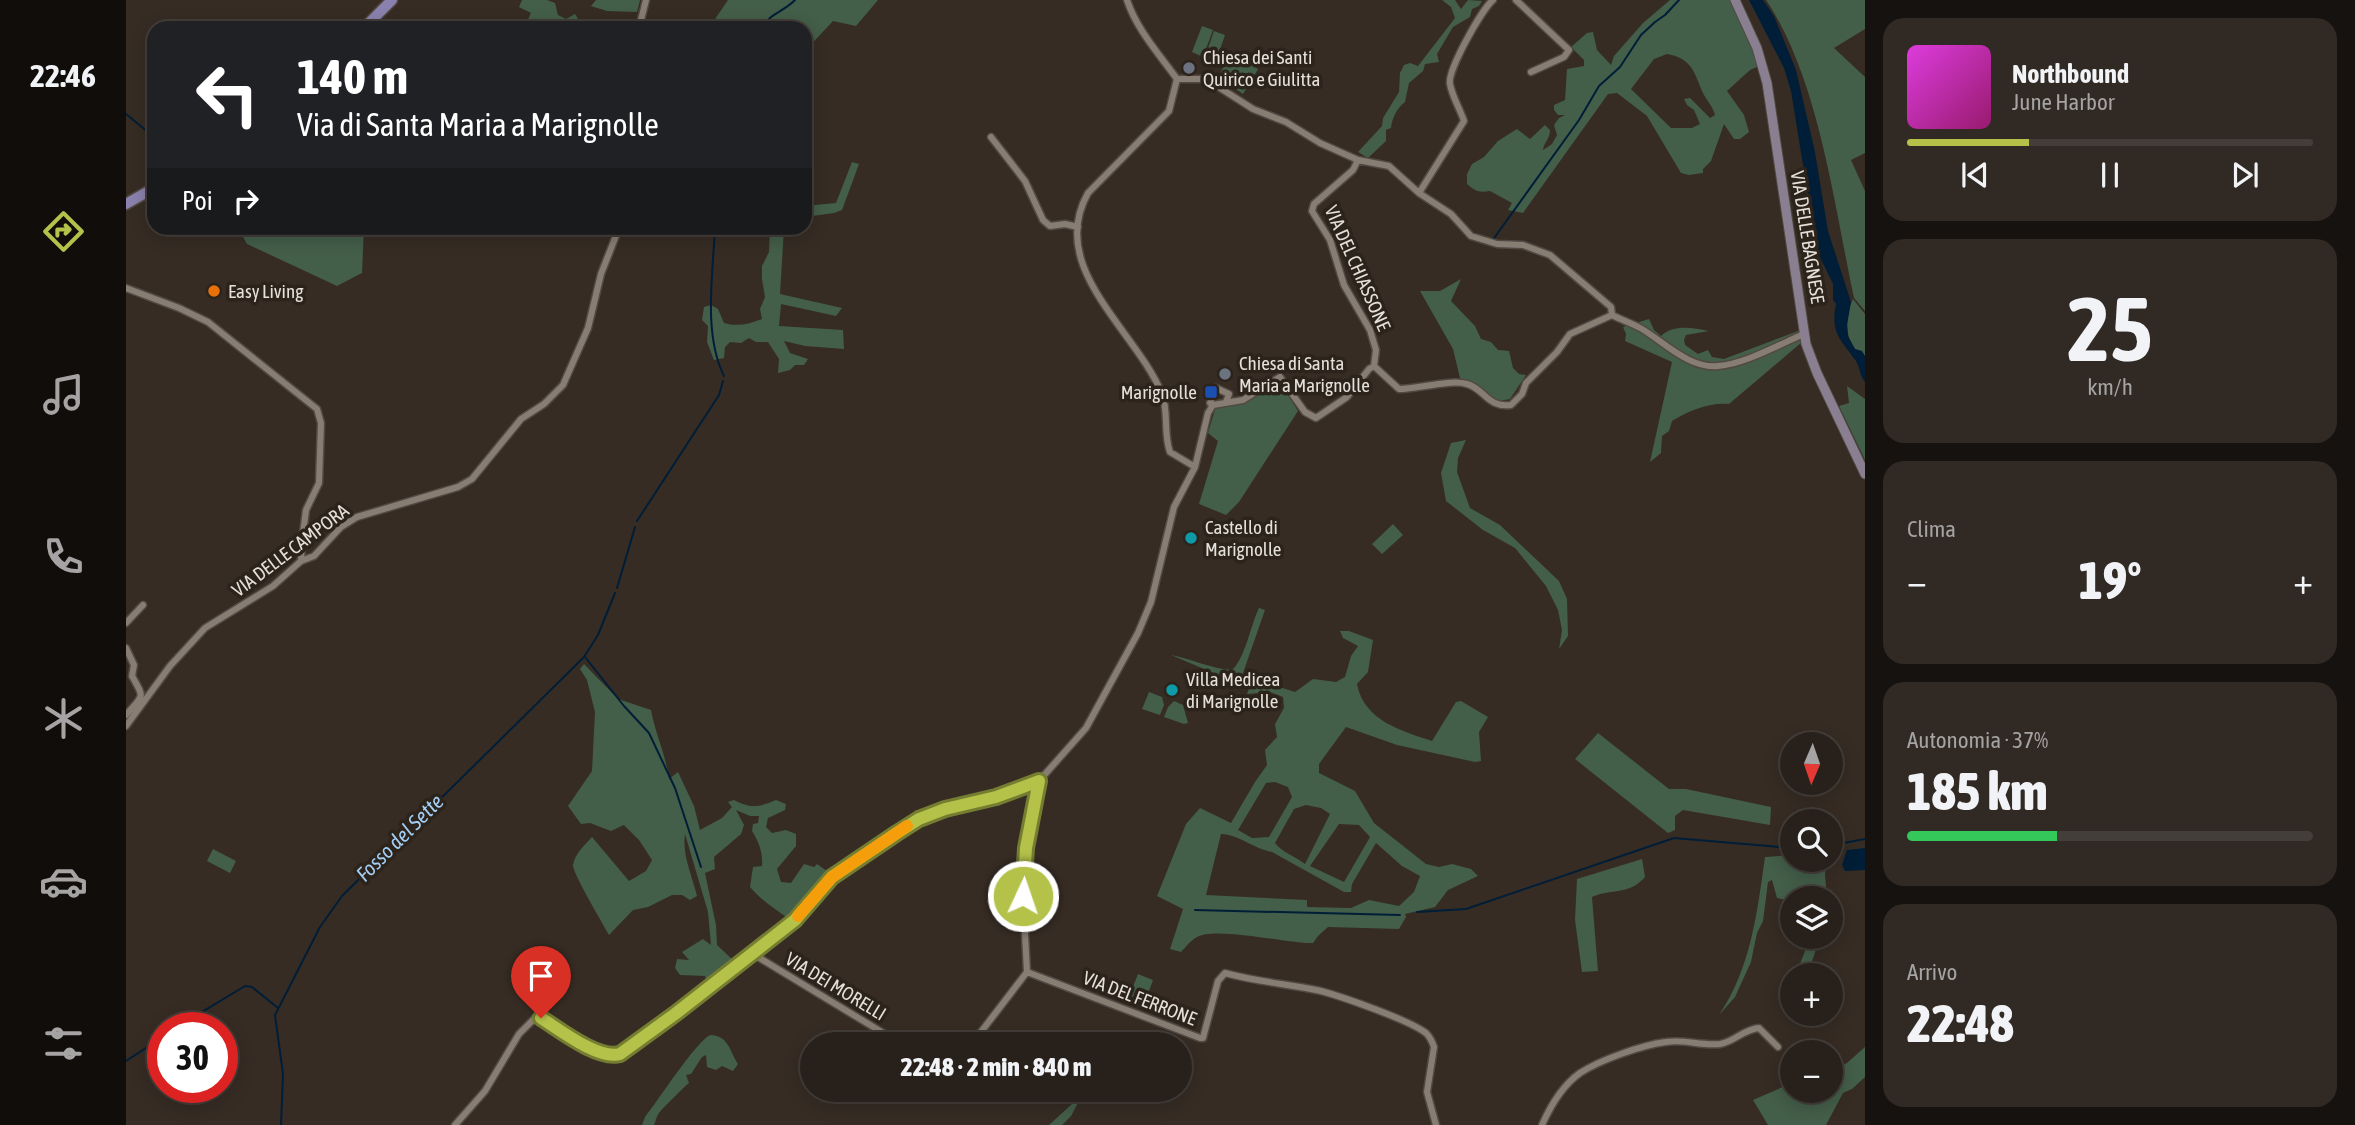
<!DOCTYPE html>
<html lang="it">
<head>
<meta charset="utf-8">
<style>
  :root { --surface:#28211b; --page:#302924; --text:#f1f3f6; --muted:#a5a3a3; --line:#443e3a; --accent:#b4c24a }
  body { margin:0; font-family:"Asap Condensed",sans-serif; background:var(--page); color:var(--text); height:100vh; display:flex; flex-direction:column; font-size:26px; white-space:nowrap }
  * { box-sizing:border-box; margin:0 }
  p { font-size:23px; color:var(--muted) }
  .icon { flex:none; width:38px; height:38px; fill:none; stroke:currentColor; stroke-width:2; stroke-linecap:round; stroke-linejoin:round }
  .map { position:relative; flex:1; overflow:hidden }
  .sheet { display:flex; flex-direction:column; gap:18px; padding:18px; background:#16120f; width:490px }
  .sheet>* { flex:none }
  .hud { position:absolute; left:21px; top:21px; width:665px; height:214px; border-radius:21px; box-shadow:0 4px 18px #0003,0 0 0 2px var(--line); background:#202124; color:#fff; overflow:hidden }
  .needle { width:46px; rotate:182deg }
  .tools { position:absolute; left:1654px; top:732px; display:grid; gap:14px }
  .tools a { display:grid; place-items:center; width:63px; height:63px; border-radius:50%; background:var(--surface); box-shadow:0 4px 18px #0003,0 0 0 2px var(--line); font-size:35px }
  .speed { position:absolute; left:21px; top:1012px; display:flex; gap:14px; font-size:35px; font-weight:700; text-align:center }
  .speed>* { display:grid; place-content:center; width:91px; height:91px; border-radius:50%; background:var(--surface); box-shadow:0 4px 18px #0003,0 0 0 2px var(--line); line-height:1 }
  .speed .limit { border:10px solid #d22; background:#fff; color:#111 }
  .pin { position:absolute; display:grid; place-items:center; width:60px; height:60px; color:#fff; margin:-72px -30px; border-radius:50% 50% 50% 0; rotate:-45deg; box-shadow:0 0 7px #0007 }
  .pin .icon { rotate:45deg }
  .me { position:absolute; width:77px; margin:-38px; rotate:3deg; stroke-linejoin:round; filter:drop-shadow(0 0 5px #0008) }
  .turn { display:flex; align-items:center; gap:24px; height:147px; padding:0 35px; font-size:32px }
  .turn .icon { width:91px; height:91px; stroke-width:2.5 }
  .turn b { display:block; font-size:49px; line-height:60px }
  .then { display:flex; align-items:center; height:66px; padding:0 35px; background:#0003; gap:14px; font-size:26px }
  .big { font-size:52px; font-weight:800; line-height:1.1 }
  .sheet .tile { flex:1; display:flex; flex-direction:column; justify-content:center; gap:10px; min-width:0; padding:0 24px; border-radius:21px; background:var(--page) }
  .sheet .dial { align-items:center; gap:0 }
  .dial b { font-size:91px; line-height:1 }
  .song { display:flex; align-items:center; gap:21px }
  .cover { width:84px; height:84px; border-radius:10px; background:linear-gradient(135deg,hsl(300 70% 55%),hsl(320 70% 35%)) }
  .played { height:7px; border-radius:4px; background:linear-gradient(90deg,var(--accent) 30%,var(--line) 30%) }
  .keys { display:flex; justify-content:space-around; direction:ltr }
  .heat { display:flex; justify-content:space-between; align-items:center; font-size:38px; direction:ltr }
  .charge { height:10px; border-radius:5px; background:linear-gradient(90deg,#34c759 37%,var(--line) 0) }
  .trip { position:absolute; left:674px; top:1032px; width:392px; height:70px; border-radius:35px; background:var(--surface); box-shadow:0 4px 18px #0003,0 0 0 2px var(--line); font-weight:800; line-height:70px; text-align:center }
  main { display:flex; flex:1; min-height:0 }
  .dock { display:flex; flex-direction:column; width:126px; justify-content:space-around; align-items:center; background:#100d0b; color:var(--muted) }
  .dock .icon { width:49px; height:49px }
  .dock .active { color:var(--accent) }
  .dock b { font-size:32px; color:var(--text) }
  .map>svg:first-child { display:block }
</style>
</head>
<body>
<main>
<nav class="dock">
<b>22:46</b>
<svg class="icon active" aria-label="directions" viewBox="0 0 24 24"><path d="M12 3l9 9-9 9-9-9zM9 14v-3h6M13 9l2 2-2 2"/></svg>
<svg class="icon" aria-label="music" viewBox="0 0 24 24"><path d="M9 18V5l10-2v13"/><circle cx="6" cy="18" r="3"/><circle cx="16" cy="16" r="3"/></svg>
<svg class="icon" aria-label="phone" viewBox="0 0 24 24"><path d="M5 4h4l2 5-3 2q2 4 5 5l2-3 5 2v4C11 20 4 13 5 4z"/></svg>
<svg class="icon" aria-label="climate" viewBox="0 0 24 24"><path d="M12 3v18M4 7l16 10M4 17L20 7"/></svg>
<svg class="icon" aria-label="car" viewBox="0 0 24 24"><path d="M5 17H2v-5l4-1 3-4h7l3 4 3 1v5h-3M9 17h6M6 11h13"/><circle cx="7" cy="17" r="2"/><circle cx="17" cy="17" r="2"/></svg>
<svg class="icon" aria-label="filters" viewBox="0 0 24 24"><path d="M4 7h16M4 17h16"/><circle cx="9" cy="7" r="2"/><circle cx="15" cy="17" r="2"/></svg>
</nav>
<div class="map">
<svg width="1739" height="1125" viewBox="0 0 1739 1125">
  <rect width="100%" height="100%" fill="#362c24"/>
  <path fill="#435e49" fill-rule="evenodd" d="M396,0H421L429,3L432,15L440,19L449,14L454,22L451,28H398L405,13L393,7Z
    M470,0H514L511,12L481,11L465,6Z
    M602,0H752L730,26L707,21L679,51V28H583Z
    M1316,0H1329L1335,9L1342,0L1356,1L1353,6L1346,9L1344,17L1327,27L1311,54L1313,62L1299,64L1297,71L1283,83L1279,102C1271,108 1266,118 1265,128L1260,130V141L1242,158L1232,152L1256,126L1257,118L1273,92L1274,73L1278,65L1284,63L1292,66L1329,18L1325,7Z
    M1544,0H1605L1625,40L1633,66L1624,70L1601,91L1618,115L1623,132L1614,139H1608L1598,124L1585,161L1577,169V173L1563,175L1555,173L1521,116L1491,93L1482,94L1397,213L1382,210L1386,203L1364,191C1353,193 1349,191 1341,184V174L1346,164L1358,157L1372,141L1391,129L1404,139L1419,125L1424,130C1424,139 1418,142 1417,150L1426,144L1431,135L1428,125L1433,118L1439,115H1432L1428,110V105L1439,100L1441,69L1458,66V60L1445,47L1461,33L1467,32L1471,50L1485,65L1488,56L1517,23ZM1541,54C1568,59 1568,74 1578,95C1582,102 1587,107 1589,115L1584,118L1564,98L1558,99L1561,105L1568,110L1574,124L1566,128H1545L1505,89L1528,59Z
    M1640,0H1739V29L1708,48L1739,77V153L1725,160L1739,191V311L1728,298C1708,205 1693,79 1640,0Z
    M1076,26L1087,30L1077,57L1066,52Z
    M1088,31L1099,35L1090,61L1079,57Z
    M1106,51L1132,69L1117,94L1092,77Z
    M726,162L733,164L716,210L708,213L679,217V206L710,203Z
    M112,228H238L236,273L211,286L121,244Z
    M644,228H658L654,294L716,308L710,316L655,304L653,326L717,330L718,349L679,346L658,341L664,353L682,359L678,365H669L664,370L652,373L653,359L642,342H630L623,338L615,343L604,342L599,347L598,358L588,360L581,342L582,326L576,320L578,307L585,305L592,309L598,323C612,327 623,324 636,319L634,309L639,297L636,279V266L643,252Z
    M1335,279L1325,301L1349,326L1355,339L1365,342L1372,350L1383,351L1387,368L1393,374L1400,375L1384,399L1373,401L1334,378L1327,349L1294,291H1314Z
    M1727,299L1739,314V356C1736,353 1732,352 1729,349C1718,336 1720,313 1727,299Z
    M1523,319L1528,330L1535,336C1548,324 1566,328 1583,331L1560,335L1558,340L1559,345L1572,354L1582,350L1586,357L1598,359L1672,331L1676,338V342L1603,404C1584,402 1562,411 1546,421L1543,431L1536,436L1535,453L1524,462L1546,362L1499,341L1500,334L1497,327Z
    M1153,381L1172,411L1113,502L1100,515L1073,504L1092,441L1082,433L1090,406L1118,404Z
    M1721,386L1739,399V460L1713,406L1723,403Z
    M1340,440L1332,458L1331,472L1344,508L1374,525L1433,581L1441,599L1442,636L1433,649L1436,630L1432,610L1420,586L1389,548L1357,530L1320,501L1315,473L1325,443Z
    M1267,524L1277,535L1256,554L1246,544Z
    M1133,608L1139,610L1117,673L1122,677L1169,692L1187,679L1210,682L1219,677L1225,656L1232,646L1217,638L1214,631H1223L1247,640L1242,672L1231,684C1238,721 1276,731 1306,741L1330,702L1335,701L1362,717L1353,732L1355,761L1349,762L1271,745L1220,727L1193,764V773L1229,791L1248,823L1300,864L1313,867L1326,864L1345,869L1352,876L1322,890L1309,907L1279,914L1280,917L1273,929L1202,927L1192,936L1187,943C1163,944 1090,926 1071,937C1065,940 1060,947 1055,952L1044,949L1057,909L1031,896L1060,824L1074,808L1105,823L1129,782L1141,765L1139,750L1151,737L1149,724L1158,708L1157,697L1144,692L1121,694L1123,688L1045,655C1067,659 1085,669 1106,670C1119,659 1125,624 1133,608ZM1149,782L1162,787L1166,797L1143,837L1126,838L1112,830L1140,783ZM1180,805L1195,808L1204,814L1179,864C1169,856 1157,853 1149,843L1168,809ZM1213,824L1233,825L1244,837L1218,882L1184,866ZM1095,834C1112,834 1128,849 1146,852L1218,892H1225L1226,884L1250,843L1276,866L1294,876L1288,892L1273,906L1243,900L1225,908L1181,907V900L1080,895Z
    M458,664L492,699L525,710C529,733 540,755 543,779L552,772L568,806L574,830L596,818L606,807L602,802L608,800C625,809 633,807 650,800L660,804L659,810L642,818L640,827L646,833L660,830L670,834V846L651,869L655,882L665,883L678,864L688,867L691,864L701,871L662,918C648,909 634,899 624,887L627,867L636,866C637,853 633,842 626,831L627,824L632,823L633,816H624L610,810L618,825L615,834L588,857L589,869L579,873L590,925L591,945L608,961L581,985L579,976L554,975L549,968L551,959L563,960L556,952L577,939L585,945L582,912L559,834C556,855 566,875 571,896L564,900L556,895H546L522,907L507,910L483,935C476,922 447,874 447,865C449,853 459,845 466,837L503,881L520,871L526,860L513,840L498,825L485,831L464,823L455,824L442,806L466,771L469,712L461,680L454,669Z
    M1023,692L1036,697L1038,705L1034,715L1016,709Z
    M1048,701L1057,705L1062,723L1058,724L1038,717L1042,707Z
    M1472,733L1543,789H1560L1645,807L1644,825L1557,810L1549,816V830L1542,833L1449,759Z
    M87,849L110,861L104,873L81,861Z
    M1666,855V859H1701L1699,875L1701,898H1666V901L1651,898L1646,880L1642,882L1637,921L1631,933L1625,962L1609,997L1593,1015C1625,968 1631,913 1639,857Z
    M1516,859L1519,877C1502,896 1486,888 1466,897L1472,971L1456,972L1449,920L1451,879Z
    M1682,936H1693C1692,946 1685,964 1681,975H1671C1673,961 1682,950 1682,936Z
    M1012,974L1027,980L1017,1008L1001,1002Z
    M584,1035C603,1036 603,1050 612,1064L607,1071L596,1066L590,1070L581,1067L580,1055L576,1057L565,1074L560,1075L563,1083C561,1084 534,1111 533,1113C530,1117 530,1121 528,1125H516L519,1117C532,1101 569,1043 584,1035Z
    M1739,1047V1077L1726,1089L1717,1093L1700,1125H1642L1627,1100L1666,1083V1090H1704L1705,1070L1721,1063Z
    M950,1090H959L945,1116L936,1125H923L946,1104Z"/>
  <path fill="#001e37" d="M1623,0H1637L1648,16L1670,70L1689,152L1702,231L1725,302L1721,325L1722,336L1729,349L1736,351L1739,356V382C1734,376 1734,368 1730,361C1715,340 1704,333 1710,304L1707,300V284L1691,251L1665,91L1658,68Z
    M1739,848V870L1719,871L1716,865L1721,850Z"/>
  <g fill="none" stroke-linecap="round" stroke-linejoin="round">
    <path stroke="#001e37" stroke-width="2" d="M635,28C647,11 656,13 669,0
      M0,114L28,137
      M589,228C587,273 577,334 598,376
      M1366,241L1453,120L1473,86L1494,67L1515,35L1529,22L1539,15L1553,0
      M511,521L593,395L597,381
      M491,588L509,527
      M459,657L498,706L523,733L549,788L575,867
      M1712,844L1739,839
      M1069,910L1274,915
      M1291,912L1340,909L1548,838L1666,848
      M51,1027L119,986L126,987L152,1008
      M0,1061L37,1037
      M155,1125L157,1074L149,1015L194,927L216,896L458,657L472,635L489,593"/>
    <g stroke="#514a43" stroke-width="9">
      <path id="street" d="M1001,0C1011,30 1033,54 1051,79L1043,111L962,193C920,268 1010,330 1036,394C1043,412 1037,433 1044,452L1069,467
        M1390,0L1443,50L1438,57L1405,72
        M513,28L520,0
        M1051,79H1080L1127,109L1160,122L1194,143L1232,160L1263,166L1293,193L1325,214L1345,236L1371,244L1397,245L1424,255L1485,307L1486,315
        M865,137L899,181L917,220L924,226L939,224L952,227
        M1232,160L1227,170L1188,204L1186,211L1204,240L1218,285L1244,330L1250,350L1248,366
        M1293,193L1338,121C1334,109 1326,96 1324,84C1321,71 1356,9 1367,0
        M0,288L53,308L82,322L191,409L195,423L193,483L180,510L176,541L175,561
        M1087,405L1117,400L1154,377L1179,412L1190,418L1221,397L1243,369L1248,366L1273,389C1292,389 1324,379 1341,384C1359,389 1361,408 1385,405L1396,394L1400,383L1431,352L1444,334L1486,315C1496,320 1507,324 1516,329C1539,343 1564,369 1592,366C1619,364 1654,344 1678,334
        M0,623L17,605
        M0,648L8,665L6,676C19,699 18,694 0,715
        M0,726L44,666L79,628L147,586L175,561L188,556L215,527L231,517L332,487L346,479L395,419L418,404L437,385L462,328L475,274L493,228
        M627,954L777,1045
        M901,972L1074,1038H1077L1092,981L1099,973C1131,982 1163,984 1195,991C1217,997 1283,1020 1300,1033C1304,1037 1306,1041 1308,1047L1301,1092L1310,1125
        M845,1045L901,972L897,896L900,848L913,781
        M329,1125L359,1091L393,1034L410,1017L415,1018C434,1030 472,1061 494,1054L549,1014L669,920L706,877L771,833L793,819L819,809L870,797L913,781L960,728L1012,633L1025,602L1048,507L1069,467L1082,413L1087,405L1084,403L1090,388L1103,394L1100,402
        M1416,1125C1424,1107 1437,1085 1454,1073C1474,1060 1516,1045 1540,1042C1558,1039 1575,1046 1594,1044C1608,1042 1618,1029 1633,1028L1652,1047"/>
    </g>
    <g stroke="#514a43" stroke-width="11">
      <path id="secondary" d="M1609,0L1631,48L1641,83L1680,344L1691,373L1739,474"/>
    </g>
    <g stroke="#514a43" stroke-width="13">
      <path id="primary" d="M238,28L266,0
        M0,204L28,188"/>
    </g>
    <use href="#street" stroke="#887d73" stroke-width="6"/>
    <use href="#secondary" stroke="#8a7f90" stroke-width="9"/>
    <use href="#primary" stroke="#8b81ae" stroke-width="10"/>
  </g>
  <g fill="none" stroke-linecap="round" stroke-linejoin="round">
    <g stroke="#757e30" stroke-width="18">
      <path id="route" d="M415,1018C434,1030 472,1060 494,1054L549,1014L669,920L706,877L771,833L793,819L819,809L870,797L913,781L900,848L897,896"/>
    </g>
    <use href="#route" stroke="#b4c24a" stroke-width="12"/>
    <path stroke="#f59e0b" stroke-width="12" d="M672,916L706,877L781,826"/>
  </g>
  <g fill="#6b7280" stroke="#2c231b" stroke-width="2.5">
    <circle cx="1063" cy="68" r="7"/>
    <circle cx="1099" cy="374" r="7"/>
  </g>
  <circle fill="#e8710a" stroke="#2c231b" stroke-width="2.5" cx="88" cy="291" r="7"/>
  <rect fill="#1a4fb4" stroke="#2c231b" stroke-width="2.5" x="1078" y="385" width="14" height="14" rx="3.5"/>
  <g fill="#0f9aa8" stroke="#2c231b" stroke-width="2.5">
    <circle cx="1065" cy="538" r="7"/>
    <circle cx="1046" cy="690" r="7"/>
  </g>
  <g text-anchor="middle" stroke-width="7" stroke-linejoin="round" paint-order="stroke">
    <g font-size="19" fill="#e6e0db" stroke="#2c231b" text-anchor="start">
      <text x="1077" y="64">Chiesa dei Santi<tspan x="1077" dy="22">Quirico e Giulitta</tspan></text>
      <text x="102" y="298">Easy Living</text>
      <text x="1113" y="370">Chiesa di Santa<tspan x="1113" dy="22">Maria a Marignolle</tspan></text>
      <text x="1071" y="399" text-anchor="end">Marignolle</text>
      <text x="1079" y="534">Castello di<tspan x="1079" dy="22">Marignolle</tspan></text>
      <text x="1060" y="686">Villa Medicea<tspan x="1060" dy="22">di Marignolle</tspan></text>
    </g>
    <g font-size="19" fill="#e6e0db" stroke="#2c231b">
      <text transform="translate(1682 237) rotate(81)" y="7">VIA DELLE BAGNESE</text>
      <text transform="translate(1232 268) rotate(66)" y="7">VIA DEL CHIASSONE</text>
      <text transform="translate(164 550) rotate(-37)" y="7">VIA DELLE CAMPORA</text>
      <text transform="translate(710 986) rotate(31)" y="7">VIA DEI MORELLI</text>
      <text transform="translate(1014 998) rotate(21)" y="7">VIA DEL FERRONE</text>
    </g>
    <g font-size="21" font-style="italic" fill="#a3cff6" stroke="#2c231b">
      <text transform="translate(274 838) rotate(-45)" y="7">Fosso del Sette</text>
    </g>
  </g>
</svg>
<div class="tools">
<a><svg class="needle" viewBox="-14 -14 28 28"><path d="M0-13l5 13h-10z" fill="#e53935"/><path d="M0 13l5-13h-10z" fill="#a5a3a3"/></svg></a>
<a><svg class="icon" aria-label="search" viewBox="0 0 24 24"><circle cx="10" cy="10" r="6"/><path d="M15 15l6 6"/></svg></a>
<a><svg class="icon" aria-label="layers" viewBox="0 0 24 24"><path d="M12 4l9 5-9 5-9-5zM3 14l9 5 9-5"/></svg></a>
<a>+</a>
<a>−</a>
</div>
<div class="speed"><div class="limit">30</div></div>
<div class="pin" style="left:415px;top:1018px;background:#d93025"><svg class="icon" aria-label="arrive" viewBox="0 0 24 24"><path d="M6 21V4h12l-3 4 3 4H6"/></svg></div>
<svg class="me" style="left:897px;top:896px" viewBox="-20 -20 40 40"><circle r="17" fill="#b4c24a" stroke="#fff" stroke-width="3"/><path d="M0-11L8 9 0 5-8 9z" fill="#fff"/></svg>
<div class="trip">22:48 · 2 min · 840 m</div>
<div class="hud">
<div class="turn"><svg class="icon" aria-label="left" viewBox="0 0 24 24"><path d="M17 20v-9H6M10 6l-5 5 5 5"/></svg><div><b>140 m</b>Via di Santa Maria a Marignolle</div></div>
<div class="then">Poi<svg class="icon" aria-label="right" viewBox="0 0 24 24"><path d="M7 20v-9h11M14 6l5 5-5 5"/></svg></div>
</div>
</div>
<section class="sheet">
<div class="tile">
<div class="song"><i class="cover"></i><div><b>Northbound</b><p>June Harbor</p></div></div>
<div class="played"></div>
<div class="keys"><svg class="icon" aria-label="previous" viewBox="0 0 24 24"><path d="M18 5L8 12l10 7zM5 5v14"/></svg><svg class="icon" aria-label="pause" viewBox="0 0 24 24"><path d="M8 5v14M16 5v14"/></svg><svg class="icon" aria-label="next" viewBox="0 0 24 24"><path d="M6 5l10 7-10 7zM19 5v14"/></svg></div>
</div>
<div class="tile dial"><b>25</b><p>km/h</p></div>
<div class="tile"><p>Clima</p>
<div class="heat"><a>−</a><b class="big">19°</b><a>+</a></div>
</div>
<div class="tile"><p>Autonomia · 37%</p><b class="big">185 km</b><div class="charge"></div></div>
<div class="tile"><p>Arrivo</p><b class="big">22:48</b></div>
</section>
</main>
</body>
</html>
